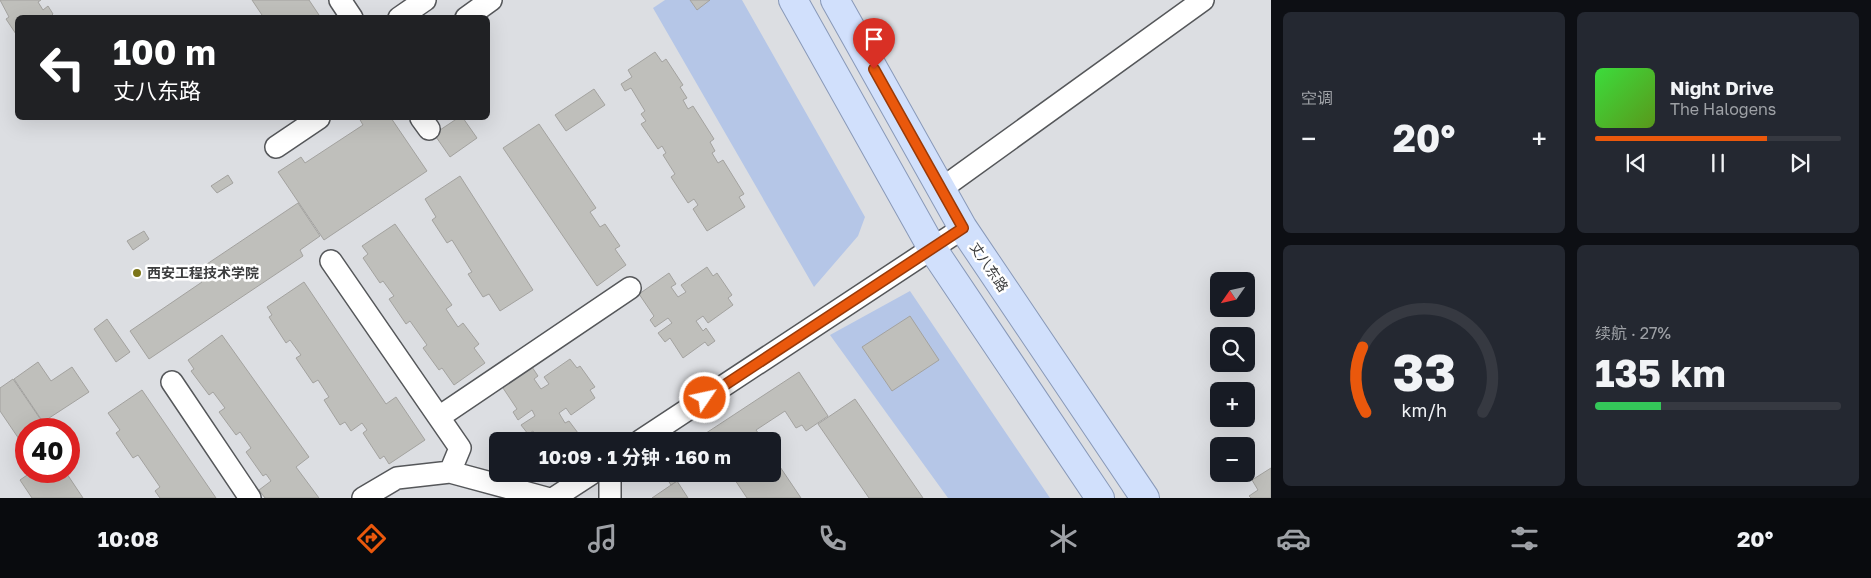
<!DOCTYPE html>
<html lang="zh">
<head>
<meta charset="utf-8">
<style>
  :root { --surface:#171b24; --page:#242831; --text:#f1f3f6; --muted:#9ea1a6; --line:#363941; --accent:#ea580c }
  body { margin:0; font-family:"Golos Text","Noto Sans SC",sans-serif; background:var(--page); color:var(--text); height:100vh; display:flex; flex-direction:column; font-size:19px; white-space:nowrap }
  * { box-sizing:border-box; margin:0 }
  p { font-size:16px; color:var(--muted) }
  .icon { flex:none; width:28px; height:28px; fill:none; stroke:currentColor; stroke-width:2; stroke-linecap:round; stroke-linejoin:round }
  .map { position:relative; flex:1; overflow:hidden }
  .drawer { display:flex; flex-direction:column; gap:12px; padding:12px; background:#0d0f14; width:600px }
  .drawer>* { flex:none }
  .hud { position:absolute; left:15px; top:15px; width:475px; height:105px; border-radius:8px; box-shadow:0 5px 20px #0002; background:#202124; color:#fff; overflow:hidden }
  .needle { width:32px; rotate:236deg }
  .controls { position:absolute; left:1210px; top:272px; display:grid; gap:10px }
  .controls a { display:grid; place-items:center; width:45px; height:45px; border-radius:8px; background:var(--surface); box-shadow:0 5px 20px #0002; font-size:25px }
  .speed { position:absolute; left:15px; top:418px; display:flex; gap:10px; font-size:25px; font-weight:700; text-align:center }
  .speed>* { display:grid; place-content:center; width:65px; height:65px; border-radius:50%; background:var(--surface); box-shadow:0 5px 20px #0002; line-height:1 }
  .speed .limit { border:8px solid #d22; background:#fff; color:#111 }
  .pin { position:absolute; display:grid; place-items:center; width:42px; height:42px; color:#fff; margin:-51px -21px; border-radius:50% 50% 50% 0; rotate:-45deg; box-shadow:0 0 5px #0007 }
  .pin .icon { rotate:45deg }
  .me { position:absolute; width:55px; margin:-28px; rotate:56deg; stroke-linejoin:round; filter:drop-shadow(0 0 4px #0008) }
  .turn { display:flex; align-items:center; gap:18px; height:105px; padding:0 15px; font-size:22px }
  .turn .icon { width:65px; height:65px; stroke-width:2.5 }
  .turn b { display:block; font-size:35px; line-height:42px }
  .big { font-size:38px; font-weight:700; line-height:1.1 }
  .drawer .tile { flex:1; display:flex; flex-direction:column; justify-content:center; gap:8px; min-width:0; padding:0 18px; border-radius:8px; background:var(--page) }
  .drawer .dial { align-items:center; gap:0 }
  .dial svg { height:130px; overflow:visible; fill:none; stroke:var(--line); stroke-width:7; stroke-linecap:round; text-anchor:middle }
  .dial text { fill:var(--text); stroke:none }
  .song { display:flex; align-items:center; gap:15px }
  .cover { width:60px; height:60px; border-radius:8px; background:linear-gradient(135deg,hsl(120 70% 55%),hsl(90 70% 35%)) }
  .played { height:5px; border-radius:2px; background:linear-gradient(90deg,var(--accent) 70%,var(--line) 70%) }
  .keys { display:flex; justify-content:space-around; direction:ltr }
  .heat { display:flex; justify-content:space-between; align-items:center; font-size:28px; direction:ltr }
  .charge { height:8px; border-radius:4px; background:linear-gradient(90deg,#34c759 27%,var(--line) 0) }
  .drawer .tiles { flex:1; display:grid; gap:12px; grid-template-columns:repeat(2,1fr) }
  .trip { position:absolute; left:489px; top:432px; width:292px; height:50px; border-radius:8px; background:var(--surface); box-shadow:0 5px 20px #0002; font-weight:700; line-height:50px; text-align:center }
  .tabs { display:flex; height:80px; justify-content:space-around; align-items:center; background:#090b0e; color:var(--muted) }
  .tabs .icon { width:35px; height:35px }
  .tabs .current { color:var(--accent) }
  .tabs b { font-size:22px; color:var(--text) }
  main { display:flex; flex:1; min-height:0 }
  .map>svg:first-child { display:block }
</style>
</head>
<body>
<main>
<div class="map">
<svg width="1271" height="498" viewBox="0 0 1271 498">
  <rect width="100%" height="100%" fill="#dcdee2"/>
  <path fill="#b5c6e7" d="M665,0H742L865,217L858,236L814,287L653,8Z
    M910,291L1050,498H948L830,335Z"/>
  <path fill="#bfbfbb" stroke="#a3a29f" d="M0,0H41L38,2L43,10L48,6L53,14L49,18H18L16,34L6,19L9,17Z
    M252,0H309L321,18H264Z
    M690,0H710L697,10Z
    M655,52L662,62L666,59L683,85L680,87L687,98L683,100L688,109L693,106L714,139L710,142L715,151L712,153L718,163L723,160L744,194L739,197L745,207L707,231L693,209L698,205L694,199L688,203L671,177L675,174L663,155L666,153L662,146L658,149L641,124L646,121L641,114L645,111L631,88L625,91L621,84L632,77L628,70Z
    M594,89L605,105L566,131L555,115Z
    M359,118H391L427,171L324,240L278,172L301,157L305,163L363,125Z
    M458,118H463L477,138L450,157L434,134Z
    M539,124L596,208L590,212L600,227L605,224L620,246L615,249L626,265L597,286L503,148Z
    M228,175L233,183L217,193L211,186Z
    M460,176L533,290L500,311L489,294L483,297L468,274L472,272L452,240L447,243L432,220L436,217L425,199Z
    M298,203L320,236L300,250L303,256L149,359L130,331L202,282L195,272Z
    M395,224L452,305L446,309L458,327L463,323L479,344L474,348L485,363L454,385L442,368L439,370L423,348L427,345L410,321L406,324L389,299L394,296L383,281L380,283L363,258L368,254L362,246Z
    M144,231L149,239L133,250L127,241Z
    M707,267L713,276L717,273L732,295L728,298L733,305L708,323L703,316L696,321L703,331L706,328L715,341L708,346L705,342L683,358L670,338L665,342L658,333L672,323L668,318L655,327L650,320L654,316L639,294L669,273L676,284L671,287L678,297L686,292L681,285Z
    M304,282L386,404L396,397L425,440L389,464L384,456L380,459L363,433L367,430L362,423L351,431L345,422L340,425L324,400L329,397L318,380L313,383L296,358L301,355L290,340L286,343L269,317L272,315L267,307Z
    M910,316L939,360L892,391L862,347Z
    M107,319L130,352L116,362L94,329Z
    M222,335L309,457L296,467L319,498H265L259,490L271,481L266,474L263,476L246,452L251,448L240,432L236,435L219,412L225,408L213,392L209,395L191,371L194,369L188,360Z
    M570,359L577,368L580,366L595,387L590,390L595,398L571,415L566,408L559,413L565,423L569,421L578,433L571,438L568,435L559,441H540L533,431L528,434L521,425L535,416L532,410L518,420L513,412L517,409L503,388L532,367L538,376L534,379L541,389L549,384L544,377Z
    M38,362L51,381L72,367L89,392L43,422L14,379Z
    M799,372L828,416L806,431L802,425L796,428L785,411L756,430L764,441H694Z
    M13,379L43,423L34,429H26V434L19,439L0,411V388Z
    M142,390L216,498H160L155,491L160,487L138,455L133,458L116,433L120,430L108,413Z
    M855,399L923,498H869L818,424Z
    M772,455L801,498H747L731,474H772Z
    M1271,468V498H1251L1249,496L1258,490L1252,480Z
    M33,471H65L83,498H32L20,480Z
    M664,474H688L671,485Z
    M677,481L688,498H652Z"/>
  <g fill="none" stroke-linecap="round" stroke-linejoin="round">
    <g stroke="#55575a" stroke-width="24">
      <path id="minor" d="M340,0L352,18
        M399,18L425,0
        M466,18L491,0
        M421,118L429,129
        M276,147L319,118
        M941,189L1203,0
        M331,261L460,448L450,472
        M172,382L250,498
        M439,417L630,288
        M640,441L963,228
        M610,474V498
        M363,498L397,478L450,472L546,498
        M554,498L591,474"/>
    </g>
    <g stroke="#8999b8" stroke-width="30">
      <path id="major" d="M793,0L932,248L1100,498
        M835,0L963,228L1145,498"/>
    </g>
    <use href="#minor" stroke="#fff" stroke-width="21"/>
    <use href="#major" stroke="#d1e0fc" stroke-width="28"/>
  </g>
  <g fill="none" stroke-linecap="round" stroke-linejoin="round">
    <g stroke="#983908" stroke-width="12">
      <path id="route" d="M705,398L963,228L874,69"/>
    </g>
    <use href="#route" stroke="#ea580c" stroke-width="9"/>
  </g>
  <circle fill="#7c7519" stroke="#fff" stroke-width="2" cx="137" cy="273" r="5"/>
  <g text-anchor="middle" stroke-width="5" stroke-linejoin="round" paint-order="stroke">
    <g font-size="14" fill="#3c3d3e" stroke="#fff">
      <text transform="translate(989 267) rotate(56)" y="5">丈八东路</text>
    </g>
    <g font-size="14" font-weight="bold" fill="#3c3d3e" stroke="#fff" text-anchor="start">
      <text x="147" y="278">西安工程技术学院</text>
    </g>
  </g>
</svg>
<div class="controls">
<a><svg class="needle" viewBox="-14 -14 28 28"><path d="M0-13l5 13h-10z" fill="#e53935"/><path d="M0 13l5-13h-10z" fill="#9ea1a6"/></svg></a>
<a><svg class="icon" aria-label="search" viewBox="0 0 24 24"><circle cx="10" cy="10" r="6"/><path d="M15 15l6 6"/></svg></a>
<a>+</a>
<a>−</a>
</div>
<div class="speed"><div class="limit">40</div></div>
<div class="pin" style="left:874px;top:69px;background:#d93025"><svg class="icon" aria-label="arrive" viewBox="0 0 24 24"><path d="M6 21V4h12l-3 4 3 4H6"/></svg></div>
<svg class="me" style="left:705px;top:398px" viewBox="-20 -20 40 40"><circle r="17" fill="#ea580c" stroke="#fff" stroke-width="3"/><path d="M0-11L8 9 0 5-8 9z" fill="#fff"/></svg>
<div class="trip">10:09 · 1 分钟 · 160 m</div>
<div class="hud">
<div class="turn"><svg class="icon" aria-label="left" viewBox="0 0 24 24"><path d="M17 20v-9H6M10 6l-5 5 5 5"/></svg><div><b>100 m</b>丈八东路</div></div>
</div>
</div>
<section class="drawer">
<div class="tiles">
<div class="tile"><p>空调</p>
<div class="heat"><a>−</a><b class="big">20°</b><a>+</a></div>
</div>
<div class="tile">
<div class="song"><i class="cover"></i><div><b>Night Drive</b><p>The Halogens</p></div></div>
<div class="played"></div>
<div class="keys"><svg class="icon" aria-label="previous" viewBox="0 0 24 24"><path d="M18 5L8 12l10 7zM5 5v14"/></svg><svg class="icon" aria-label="pause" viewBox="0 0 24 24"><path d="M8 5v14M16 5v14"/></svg><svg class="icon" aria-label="next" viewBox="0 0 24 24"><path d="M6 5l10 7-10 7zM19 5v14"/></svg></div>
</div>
<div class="tile dial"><svg viewBox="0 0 100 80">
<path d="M14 69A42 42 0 1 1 86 69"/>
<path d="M14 69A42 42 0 0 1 12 29" stroke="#ea580c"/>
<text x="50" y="56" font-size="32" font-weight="700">33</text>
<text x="50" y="72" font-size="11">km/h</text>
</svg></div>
<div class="tile"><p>续航 · 27%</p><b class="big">135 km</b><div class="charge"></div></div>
</div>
</section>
</main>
<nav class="tabs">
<b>10:08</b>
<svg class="icon current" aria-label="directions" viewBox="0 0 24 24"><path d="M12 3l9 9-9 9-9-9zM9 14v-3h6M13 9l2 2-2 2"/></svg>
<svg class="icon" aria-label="music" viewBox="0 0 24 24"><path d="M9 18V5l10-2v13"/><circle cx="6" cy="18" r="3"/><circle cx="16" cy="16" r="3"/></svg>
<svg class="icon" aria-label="phone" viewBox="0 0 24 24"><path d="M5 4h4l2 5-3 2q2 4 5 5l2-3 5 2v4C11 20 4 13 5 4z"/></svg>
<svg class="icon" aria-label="climate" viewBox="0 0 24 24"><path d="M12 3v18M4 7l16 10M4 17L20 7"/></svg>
<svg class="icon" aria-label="car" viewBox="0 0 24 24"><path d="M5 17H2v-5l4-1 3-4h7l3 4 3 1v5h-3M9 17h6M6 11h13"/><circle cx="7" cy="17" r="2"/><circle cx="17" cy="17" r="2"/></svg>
<svg class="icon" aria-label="filters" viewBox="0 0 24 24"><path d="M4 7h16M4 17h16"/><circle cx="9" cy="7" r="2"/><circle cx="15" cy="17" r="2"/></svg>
<b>20°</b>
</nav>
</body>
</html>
